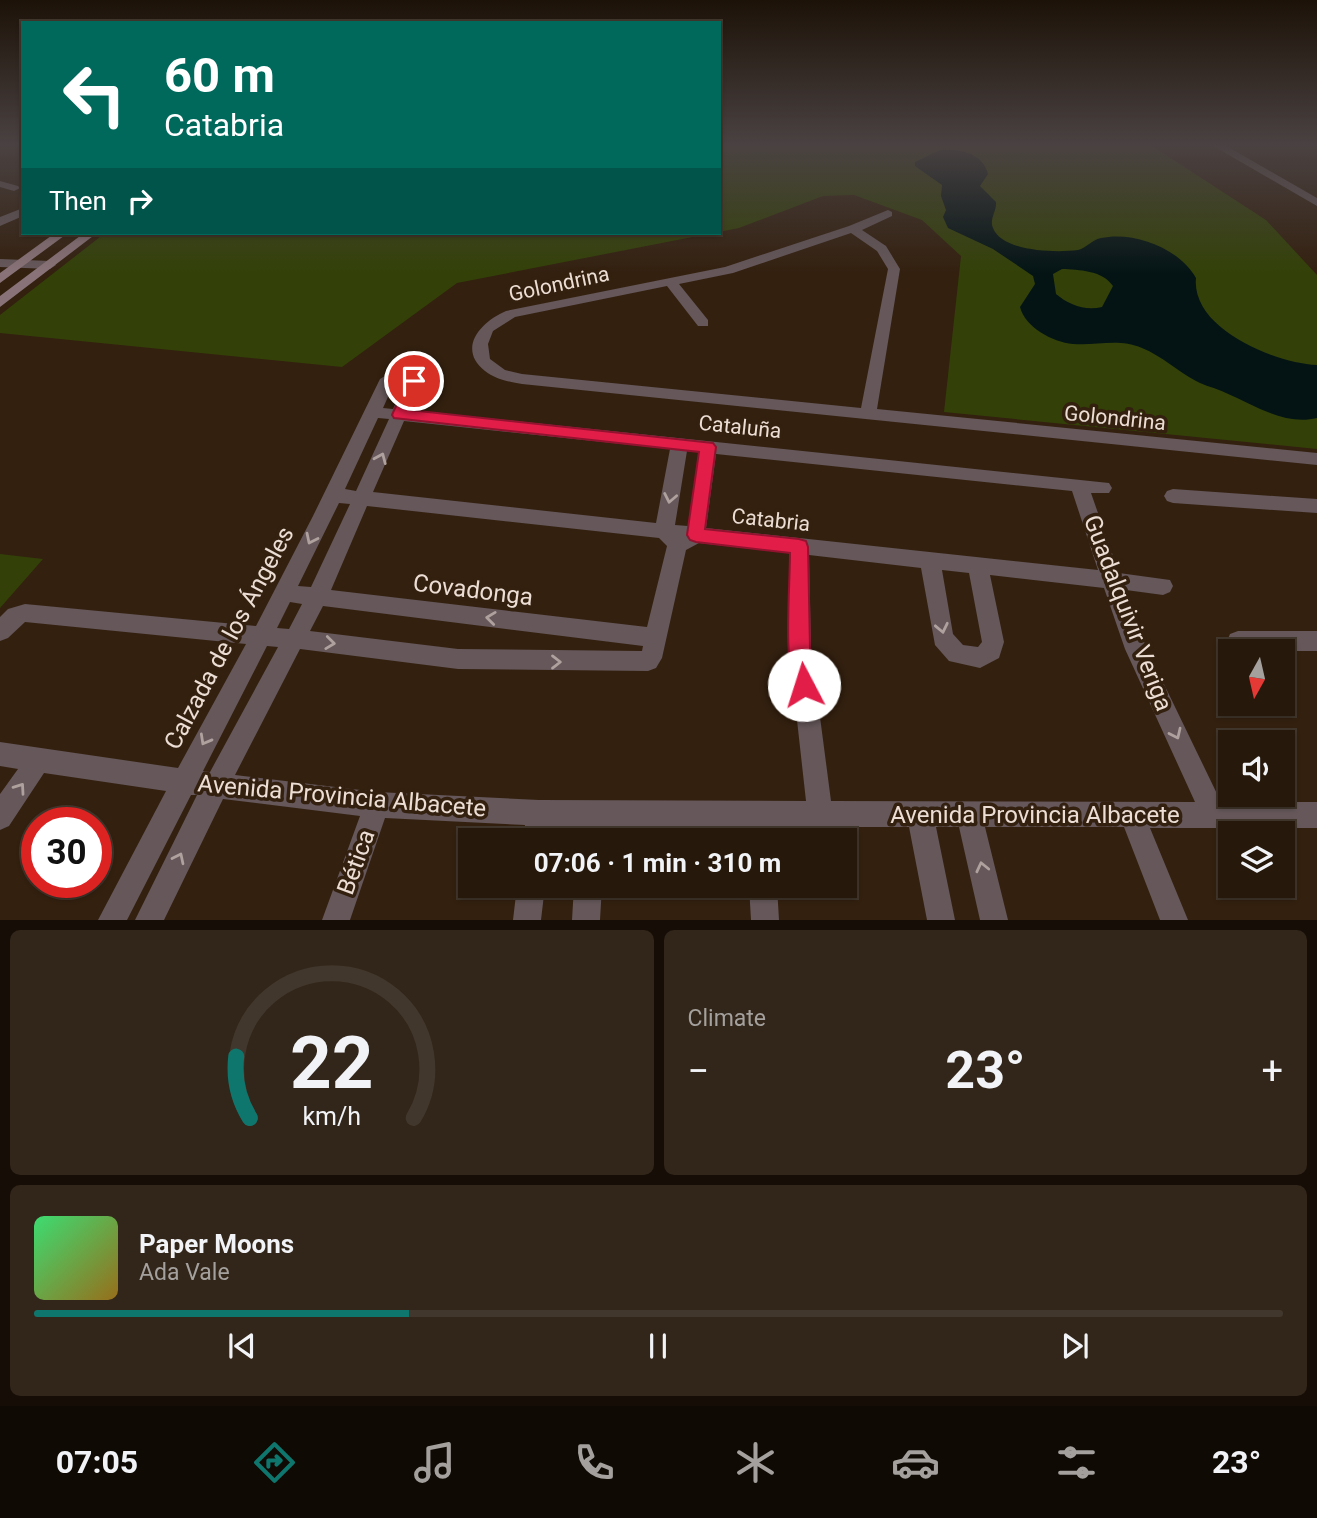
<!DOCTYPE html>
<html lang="en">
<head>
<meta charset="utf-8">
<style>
  :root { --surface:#26180b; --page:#322519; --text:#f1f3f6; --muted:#a4a09d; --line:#42372c; --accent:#0f766e }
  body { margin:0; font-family:Roboto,sans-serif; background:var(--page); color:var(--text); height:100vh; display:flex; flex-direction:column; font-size:26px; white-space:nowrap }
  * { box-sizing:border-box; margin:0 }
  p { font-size:23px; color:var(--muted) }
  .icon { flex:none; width:38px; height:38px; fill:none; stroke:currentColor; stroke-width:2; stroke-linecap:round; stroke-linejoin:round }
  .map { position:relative; height:920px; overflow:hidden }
  .side { display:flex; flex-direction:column; gap:10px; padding:10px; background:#150d06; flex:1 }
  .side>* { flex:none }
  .hud { position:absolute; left:21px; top:21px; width:700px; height:214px; border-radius:0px; box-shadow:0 2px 5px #0004,0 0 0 2px var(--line); background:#00695c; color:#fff; overflow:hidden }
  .needle { width:46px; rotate:188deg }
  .controls { position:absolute; left:1218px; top:639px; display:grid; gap:14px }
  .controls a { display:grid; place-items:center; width:77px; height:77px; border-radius:0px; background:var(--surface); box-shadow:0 2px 5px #0004,0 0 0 2px var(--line); font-size:35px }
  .speed { position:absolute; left:21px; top:807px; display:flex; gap:14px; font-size:35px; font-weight:700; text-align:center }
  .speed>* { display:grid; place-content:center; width:91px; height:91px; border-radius:50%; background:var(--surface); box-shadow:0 2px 5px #0004,0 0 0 2px var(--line); line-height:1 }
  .speed .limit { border:10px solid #d22; background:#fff; color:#111 }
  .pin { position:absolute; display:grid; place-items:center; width:60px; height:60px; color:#fff; margin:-30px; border:4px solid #fff; border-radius:50%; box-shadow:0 2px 7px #0007 }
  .me { position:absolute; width:77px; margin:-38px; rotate:355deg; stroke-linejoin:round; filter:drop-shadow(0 0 5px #0008) }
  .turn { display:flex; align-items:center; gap:24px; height:147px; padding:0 28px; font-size:32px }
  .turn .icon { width:91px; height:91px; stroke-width:2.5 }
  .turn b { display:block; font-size:49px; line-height:60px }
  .then { display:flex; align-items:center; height:66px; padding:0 28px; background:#0003; gap:14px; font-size:26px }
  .big { font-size:52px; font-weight:700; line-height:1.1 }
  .side .card { flex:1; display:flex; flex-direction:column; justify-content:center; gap:10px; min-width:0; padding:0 24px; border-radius:10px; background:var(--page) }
  .side .dial { align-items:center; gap:0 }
  .dial svg { height:182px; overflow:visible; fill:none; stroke:var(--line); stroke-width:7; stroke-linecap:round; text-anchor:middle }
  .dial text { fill:var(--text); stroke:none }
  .song { display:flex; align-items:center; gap:21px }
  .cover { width:84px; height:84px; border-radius:10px; background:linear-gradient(135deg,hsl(140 70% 55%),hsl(40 70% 35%)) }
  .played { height:7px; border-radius:4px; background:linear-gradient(90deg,var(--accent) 30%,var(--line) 30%) }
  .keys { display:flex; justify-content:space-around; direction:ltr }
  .heat { display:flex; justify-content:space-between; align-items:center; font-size:38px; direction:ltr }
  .side .tiles { flex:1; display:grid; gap:10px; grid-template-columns:1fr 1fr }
  .card:last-child { grid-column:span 2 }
  .trip { position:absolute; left:458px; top:828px; width:399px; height:70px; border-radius:0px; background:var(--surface); box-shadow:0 2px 5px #0004,0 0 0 2px var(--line); font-weight:700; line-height:70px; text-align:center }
  .tab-bar { display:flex; height:112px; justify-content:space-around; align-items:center; background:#0f0a04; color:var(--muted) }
  .tab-bar .icon { width:49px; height:49px }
  .tab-bar .on { color:var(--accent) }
  .tab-bar b { font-size:32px; color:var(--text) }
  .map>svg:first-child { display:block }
</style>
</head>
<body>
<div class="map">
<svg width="1317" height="920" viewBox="0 0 1317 920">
  <rect width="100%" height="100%" fill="#33200f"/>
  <path fill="#334108" d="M719,144H1149L1266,220L1317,275V449L944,412L961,256L922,220L854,195L823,196L739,228L719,232Z
    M105,233H713L457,283L342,367L0,333V315Z
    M0,554L43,559L0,608Z"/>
  <path fill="#041415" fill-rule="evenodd" d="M940,150C959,149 982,152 988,174L980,186L996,202C997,211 989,219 993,228C1002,252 1057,253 1078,250C1087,248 1091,240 1101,238C1134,231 1179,248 1196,278C1191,329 1275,363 1317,365V418C1285,426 1254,405 1226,393C1216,388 1205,386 1196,381C1177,371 1162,356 1142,348C1118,338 1097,346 1073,344C1052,342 1025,327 1020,307L1035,284L1033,276L993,249L948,228L943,217L946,210L941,196L942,185L915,166V162ZM1062,269C1079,270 1102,270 1113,286L1102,307C1085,311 1069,305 1056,294L1053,274Z"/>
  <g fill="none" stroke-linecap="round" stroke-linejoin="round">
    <path fill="#65575a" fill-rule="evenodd" d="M1210,144H1223L1317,198V206Z
      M0,181L18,186L20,188L14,191L0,187Z
      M23,208V216L0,226V217Z
      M888,210L892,212V216L862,230L886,246L900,269L877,409L1317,453V465L522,384C509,382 495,379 485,371C456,348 482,321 506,311L725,267L849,226ZM851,233L877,251L888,269L861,408L522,374L505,370L490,359L488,344L493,331L515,317L667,286L698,326H708V320L679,284L733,273Z
      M0,259L50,261L56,265L50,269L0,267Z
      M388,374L396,379L383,408L393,409L406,381L414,376L422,381L409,410L1109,483L1112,488L1109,493H1091L1119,573L1170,580L1173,586L1170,592L1163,595L1126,590L1146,647L1221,802H1317V828H1150L1188,920H1160L1124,827H985L1008,920H980L959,827H936L955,920H927L909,827H773V840H747L746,826H605L604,840H578V826H551L549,840H523L525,825L385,818L350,920H322L360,816L223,799L164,920H135L197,795H191L127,920H98L166,791L44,773L9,826L0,830V794L18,769L0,766V742L178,768L246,644L25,622L8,638L0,641V617L8,609L25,604L256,626L313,516L380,379ZM378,418L389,419L356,491L345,489ZM404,421L670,449L656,523L373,492ZM687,451L699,452L688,526L675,525ZM716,454L1072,491L1098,570L706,528ZM339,503L350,504L311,587L298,586ZM367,506L659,538L667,546L647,627L331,590ZM699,543L789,553V648L806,801L539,800L377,792L235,775L300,649L458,669L648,671L656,668L662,658L686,550ZM809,555L921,568L935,645L949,661L980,668L999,658L1004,642L990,575L1104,588L1125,649L1195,802L831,801L811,648ZM942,570L969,573L982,642L978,647L963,645L953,634ZM290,602L302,604L289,629L277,628ZM323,606L643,646L642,651L458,649L310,631ZM267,646L278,647L210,772L203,771Z
      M1173,489L1317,499V513L1173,503L1167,501L1164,496L1167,491Z
      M1238,631H1317V651H1238L1230,648L1227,641L1230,634Z
      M517,886H545L541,920H513Z
      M574,886H602L600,920H572Z
      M749,886H777L779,920H751Z"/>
    <path fill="#897378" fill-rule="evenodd" d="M55,233H68L0,283V273Z
      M84,233H97L0,307V296Z"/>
  </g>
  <defs><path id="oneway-chevron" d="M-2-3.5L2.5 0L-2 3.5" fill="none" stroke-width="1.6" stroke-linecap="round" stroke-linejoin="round" transform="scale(1.75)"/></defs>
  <g stroke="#afa19d">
    <use href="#oneway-chevron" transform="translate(381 458) rotate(-67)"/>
    <use href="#oneway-chevron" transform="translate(670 498) rotate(101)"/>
    <use href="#oneway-chevron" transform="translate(311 539) rotate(116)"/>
    <use href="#oneway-chevron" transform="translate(491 618) rotate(-173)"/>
    <use href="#oneway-chevron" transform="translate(942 628) rotate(78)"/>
    <use href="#oneway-chevron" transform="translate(330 643) rotate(7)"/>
    <use href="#oneway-chevron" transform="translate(556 662)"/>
    <use href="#oneway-chevron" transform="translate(1176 734) rotate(65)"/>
    <use href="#oneway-chevron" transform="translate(205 740) rotate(119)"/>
    <use href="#oneway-chevron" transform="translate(20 788) rotate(-55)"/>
    <use href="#oneway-chevron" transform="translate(179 858) rotate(-64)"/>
    <use href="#oneway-chevron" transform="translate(982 867) rotate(-103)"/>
  </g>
  <linearGradient id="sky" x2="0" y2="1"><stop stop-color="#1c1208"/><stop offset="0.53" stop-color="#4a4242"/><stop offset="1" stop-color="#4a4242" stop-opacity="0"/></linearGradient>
  <rect width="1317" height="273" fill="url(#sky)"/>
  <path fill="#e11d48" stroke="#92132f" stroke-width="2" d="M414,377L421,381L409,410L713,443L716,447L705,529L799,539L806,541L808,547L810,648L814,685L811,692L804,695L796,692C783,662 790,588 790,553L696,542L690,540L687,535L699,452L394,418L392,415L407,381Z"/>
  <g text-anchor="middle" stroke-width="7" stroke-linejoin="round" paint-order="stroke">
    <g font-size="21" fill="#ecded4" stroke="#33200f">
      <text transform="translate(559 284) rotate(-12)" y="7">Golondrina</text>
      <text transform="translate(1115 418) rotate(6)" y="7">Golondrina</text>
      <text transform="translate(740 427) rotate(6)" y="7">Cataluña</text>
      <text transform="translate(771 520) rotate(6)" y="7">Catabria</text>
    </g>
    <g font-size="24" fill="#ecded4" stroke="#33200f">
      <text transform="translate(473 590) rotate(7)" y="8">Covadonga</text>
      <text transform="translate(1128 613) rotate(69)" y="8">Guadalquivir Veriga</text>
      <text transform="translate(229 638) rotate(-62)" y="8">Calzada de los Ángeles</text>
      <text transform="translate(342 796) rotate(5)" y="8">Avenida Provincia Albacete</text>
      <text x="1035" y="823">Avenida Provincia Albacete</text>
      <text transform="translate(356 862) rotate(-70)" y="8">Bética</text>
    </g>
  </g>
</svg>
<div class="controls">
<a><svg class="needle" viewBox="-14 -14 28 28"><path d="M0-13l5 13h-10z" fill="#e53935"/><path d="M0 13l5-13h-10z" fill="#a4a09d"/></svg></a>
<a><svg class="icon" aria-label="sound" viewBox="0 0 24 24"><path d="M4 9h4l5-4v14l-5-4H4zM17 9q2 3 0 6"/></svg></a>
<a><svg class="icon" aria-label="layers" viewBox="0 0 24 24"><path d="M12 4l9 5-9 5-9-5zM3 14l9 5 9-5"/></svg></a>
</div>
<div class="speed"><div class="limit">30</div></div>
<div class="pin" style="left:414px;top:381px;background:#d93025"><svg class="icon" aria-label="arrive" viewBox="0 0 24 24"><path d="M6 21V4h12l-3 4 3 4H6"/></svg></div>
<svg class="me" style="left:804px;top:685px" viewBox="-20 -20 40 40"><circle r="19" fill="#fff"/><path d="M0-13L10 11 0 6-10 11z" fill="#e11d48"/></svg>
<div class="trip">07:06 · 1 min · 310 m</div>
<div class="hud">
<div class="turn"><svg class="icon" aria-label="left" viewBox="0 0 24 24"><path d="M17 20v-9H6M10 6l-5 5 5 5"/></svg><div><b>60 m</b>Catabria</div></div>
<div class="then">Then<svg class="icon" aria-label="right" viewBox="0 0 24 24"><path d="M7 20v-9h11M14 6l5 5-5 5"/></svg></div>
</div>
</div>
<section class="side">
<div class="tiles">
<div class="card dial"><svg viewBox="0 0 100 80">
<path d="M14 69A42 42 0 1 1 86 69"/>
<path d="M14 69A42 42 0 0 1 8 42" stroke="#0f766e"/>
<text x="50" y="56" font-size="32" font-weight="700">22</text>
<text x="50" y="72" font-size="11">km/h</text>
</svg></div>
<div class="card"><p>Climate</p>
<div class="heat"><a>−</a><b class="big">23°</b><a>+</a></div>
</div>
<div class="card">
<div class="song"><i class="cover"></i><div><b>Paper Moons</b><p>Ada Vale</p></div></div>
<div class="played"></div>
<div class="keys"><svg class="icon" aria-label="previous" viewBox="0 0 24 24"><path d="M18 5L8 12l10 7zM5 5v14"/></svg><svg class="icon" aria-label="pause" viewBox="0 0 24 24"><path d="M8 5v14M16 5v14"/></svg><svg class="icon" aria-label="next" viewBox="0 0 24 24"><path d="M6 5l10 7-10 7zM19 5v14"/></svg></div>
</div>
</div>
</section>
<nav class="tab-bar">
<b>07:05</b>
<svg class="icon on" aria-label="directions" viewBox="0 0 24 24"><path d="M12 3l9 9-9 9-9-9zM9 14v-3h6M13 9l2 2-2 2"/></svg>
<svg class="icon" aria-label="music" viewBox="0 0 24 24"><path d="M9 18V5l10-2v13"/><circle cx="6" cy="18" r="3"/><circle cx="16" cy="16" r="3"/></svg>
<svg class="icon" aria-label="phone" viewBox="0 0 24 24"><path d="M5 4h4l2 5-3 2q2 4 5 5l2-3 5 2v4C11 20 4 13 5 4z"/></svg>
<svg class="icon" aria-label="climate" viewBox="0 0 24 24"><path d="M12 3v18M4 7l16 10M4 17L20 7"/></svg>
<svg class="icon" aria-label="car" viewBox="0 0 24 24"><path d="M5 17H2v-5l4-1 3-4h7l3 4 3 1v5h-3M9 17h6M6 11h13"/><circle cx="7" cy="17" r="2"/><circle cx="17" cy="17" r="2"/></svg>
<svg class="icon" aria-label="filters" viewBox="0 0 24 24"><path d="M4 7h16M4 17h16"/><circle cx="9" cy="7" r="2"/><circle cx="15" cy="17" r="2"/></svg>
<b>23°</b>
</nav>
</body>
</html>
